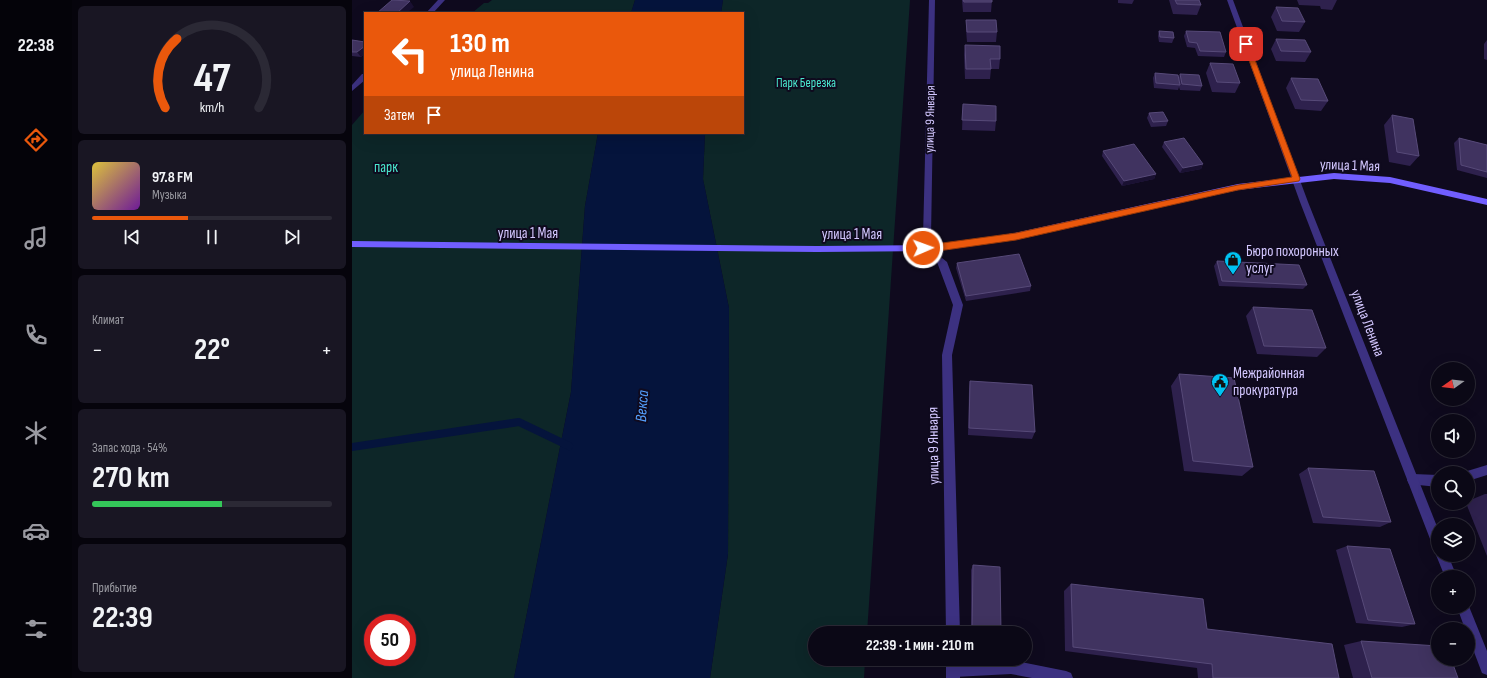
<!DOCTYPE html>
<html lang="ru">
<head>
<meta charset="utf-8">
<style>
  :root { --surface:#0b0816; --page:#191623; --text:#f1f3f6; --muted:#9a9aa1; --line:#2b2935; --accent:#ea580c }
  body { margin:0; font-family:"Sofia Sans Condensed",sans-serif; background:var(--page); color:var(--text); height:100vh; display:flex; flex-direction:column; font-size:15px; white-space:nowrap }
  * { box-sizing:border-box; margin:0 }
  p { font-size:13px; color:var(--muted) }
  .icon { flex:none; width:22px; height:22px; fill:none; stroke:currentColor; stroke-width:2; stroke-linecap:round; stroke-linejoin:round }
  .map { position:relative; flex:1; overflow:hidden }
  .drawer { display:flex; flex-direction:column; gap:6px; padding:6px; background:#06040c; width:280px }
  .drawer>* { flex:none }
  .hud { position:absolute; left:12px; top:12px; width:380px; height:122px; border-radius:0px; box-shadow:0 4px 16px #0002,0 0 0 1px var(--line); background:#ea580c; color:#fff; overflow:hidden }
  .needle { width:26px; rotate:256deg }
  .tools { position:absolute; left:1079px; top:362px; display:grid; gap:8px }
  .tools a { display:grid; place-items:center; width:44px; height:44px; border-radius:50%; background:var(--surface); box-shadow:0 4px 16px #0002,0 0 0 1px var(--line); font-size:20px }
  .speed { position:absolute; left:12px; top:614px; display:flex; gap:8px; font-size:20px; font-weight:700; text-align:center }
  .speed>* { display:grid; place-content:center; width:52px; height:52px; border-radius:50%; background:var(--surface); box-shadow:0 4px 16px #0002,0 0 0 1px var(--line); line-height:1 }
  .speed .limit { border:6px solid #d22; background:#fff; color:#111 }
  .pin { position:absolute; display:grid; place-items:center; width:34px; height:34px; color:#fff; margin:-17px; border-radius:8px; box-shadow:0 2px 6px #0006 }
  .me { position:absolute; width:44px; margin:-22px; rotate:88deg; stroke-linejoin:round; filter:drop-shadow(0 0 3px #0008) }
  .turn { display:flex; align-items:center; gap:14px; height:84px; padding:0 20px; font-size:18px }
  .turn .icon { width:52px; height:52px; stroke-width:2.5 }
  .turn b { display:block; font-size:28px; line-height:34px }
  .then { display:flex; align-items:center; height:38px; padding:0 20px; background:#0003; gap:8px; font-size:15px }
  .big { font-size:30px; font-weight:700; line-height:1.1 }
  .drawer .tile { flex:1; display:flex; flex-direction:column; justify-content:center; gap:6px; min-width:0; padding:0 14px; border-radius:6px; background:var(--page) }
  .drawer .dial { align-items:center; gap:0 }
  .dial svg { height:104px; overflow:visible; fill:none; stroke:var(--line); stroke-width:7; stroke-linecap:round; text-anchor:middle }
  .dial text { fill:var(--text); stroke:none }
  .song { display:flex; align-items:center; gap:12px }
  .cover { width:48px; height:48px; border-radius:6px; background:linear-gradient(135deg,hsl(50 70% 55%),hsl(280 70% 35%)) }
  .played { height:4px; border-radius:2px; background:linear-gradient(90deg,var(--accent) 40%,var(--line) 40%) }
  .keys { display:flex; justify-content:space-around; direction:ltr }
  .heat { display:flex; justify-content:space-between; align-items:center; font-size:22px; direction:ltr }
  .charge { height:6px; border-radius:3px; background:linear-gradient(90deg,#34c759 54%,var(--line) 0) }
  .trip { position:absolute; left:456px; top:626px; width:224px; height:40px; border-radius:20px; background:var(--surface); box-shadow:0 4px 16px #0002,0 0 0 1px var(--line); font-weight:700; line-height:40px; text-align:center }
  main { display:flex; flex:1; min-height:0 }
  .tabs { display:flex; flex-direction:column; width:72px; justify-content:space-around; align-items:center; background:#040309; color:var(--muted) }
  .tabs .icon { width:28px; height:28px }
  .tabs .selected { color:var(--accent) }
  .tabs b { font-size:18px; color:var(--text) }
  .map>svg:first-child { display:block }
</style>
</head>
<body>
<main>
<nav class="tabs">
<b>22:38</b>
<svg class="icon selected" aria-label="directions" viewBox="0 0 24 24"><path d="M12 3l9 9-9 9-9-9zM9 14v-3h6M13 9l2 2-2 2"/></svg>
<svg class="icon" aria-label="music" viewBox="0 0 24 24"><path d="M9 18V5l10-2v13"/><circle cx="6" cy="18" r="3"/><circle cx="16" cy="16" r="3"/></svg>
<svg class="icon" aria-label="phone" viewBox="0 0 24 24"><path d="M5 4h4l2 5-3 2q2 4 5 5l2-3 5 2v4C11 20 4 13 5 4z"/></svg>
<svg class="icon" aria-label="climate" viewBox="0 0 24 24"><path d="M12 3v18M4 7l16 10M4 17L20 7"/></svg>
<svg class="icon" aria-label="car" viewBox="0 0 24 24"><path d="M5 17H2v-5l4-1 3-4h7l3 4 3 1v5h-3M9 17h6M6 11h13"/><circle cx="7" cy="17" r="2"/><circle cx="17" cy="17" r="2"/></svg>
<svg class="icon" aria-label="filters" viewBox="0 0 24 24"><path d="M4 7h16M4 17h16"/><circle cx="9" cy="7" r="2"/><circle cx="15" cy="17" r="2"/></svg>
</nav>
<section class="drawer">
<div class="tile dial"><svg viewBox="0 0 100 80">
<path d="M14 69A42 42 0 1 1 86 69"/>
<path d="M14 69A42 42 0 0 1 23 16" stroke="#ea580c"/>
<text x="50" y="56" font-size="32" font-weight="700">47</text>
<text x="50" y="72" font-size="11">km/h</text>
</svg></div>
<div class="tile">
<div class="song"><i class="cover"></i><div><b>97.8 FM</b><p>Музыка</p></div></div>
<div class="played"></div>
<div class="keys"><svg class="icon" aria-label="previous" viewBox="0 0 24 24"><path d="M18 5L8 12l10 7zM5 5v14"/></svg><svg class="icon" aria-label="pause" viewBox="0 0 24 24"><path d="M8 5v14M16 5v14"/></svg><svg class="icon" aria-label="next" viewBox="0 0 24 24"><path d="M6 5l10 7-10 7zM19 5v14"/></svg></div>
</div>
<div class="tile"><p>Климат</p>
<div class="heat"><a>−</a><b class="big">22°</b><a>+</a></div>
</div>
<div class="tile"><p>Запас хода · 54%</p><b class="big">270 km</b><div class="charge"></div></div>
<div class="tile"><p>Прибытие</p><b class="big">22:39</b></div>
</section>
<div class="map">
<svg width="1135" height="678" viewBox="0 0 1135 678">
  <rect width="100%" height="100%" fill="#0f0a1e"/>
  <path fill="#0d2628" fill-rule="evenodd" d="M140,0H283L279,13H120L132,3H136Z
    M371,0H558L515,633H463V659H513L512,678H358L376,554L377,308L351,179L353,133H391V13H369Z
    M13,110V133H246L233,206L219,392L162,678H0V125ZM21,623H55V657H21Z"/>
  <path fill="#05143c" d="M283,0H371L369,13H279Z
    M246,133H353L351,179L377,308L376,554L358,678H162L219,392L233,206Z"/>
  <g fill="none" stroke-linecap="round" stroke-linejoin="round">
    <path stroke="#05143c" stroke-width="8" d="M0,447L167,422L217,446"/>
    <path fill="#3c3181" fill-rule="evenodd" d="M1135,465V475L1116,481V473L1112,472Z
      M1061,474L1086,475V487L1057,484L1055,480L1057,476Z
      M659,660L714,671L719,673L721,678H680L659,674L602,677L597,675L595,670L597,665L602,663Z"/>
    <path fill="#3c3181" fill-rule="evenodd" d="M86,0H93L81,13H74Z
      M577,0H583L579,237L575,240L571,237Z
      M875,0H881L956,202L1086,529V550L1082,548L1080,544L948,202Z
      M10,74H13V80L0,91V85Z
      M590,258L595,262L611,305L600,355L608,633H594L590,355L601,305L585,262Z
      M1086,551V555H1096L1105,577H1093L1084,555Z
      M1116,604L1135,651V675L1130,673L1116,636V629H1113L1105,607H1116Z
      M594,659H608V678H594Z"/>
    <path fill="#715eff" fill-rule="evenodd" d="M982,173L1038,177L1135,199V205L1038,183L982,179L886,190L663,239L586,251L465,252L0,247V241L465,246L586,245L663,233L886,184Z"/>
  </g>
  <path fill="#2e214d" d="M610,0H640L639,12H611Z
    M766,0H782L780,4L766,3Z
    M817,0H847L849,5L845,15L821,14Z
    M945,0H985L980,10L969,9L968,6L947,5Z
    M924,7L953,22L947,32L925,31L919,17Z
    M614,20L645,32L644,42H615L614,30Z
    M807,31L822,38L820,43L807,42L806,36Z
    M834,31L874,52L872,57L846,56L843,48L835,47L832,36Z
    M924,39L959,52L953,62L924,61L919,49Z
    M0,40L13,42V54L9,57L0,56Z
    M1135,40V60L1132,59V44Z
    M613,45L648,59L647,69H639L638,79H613L612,55Z
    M858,63L888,83L883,93L860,92L854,73Z
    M803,73L827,77L828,74L850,86L848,91L828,90L827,87L826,90L802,88L801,78Z
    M939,78L976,101L969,111L943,109L934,88Z
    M611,104L644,121L643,131L610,130Z
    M797,113L816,121L814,126L799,127L795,118Z
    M1040,115L1067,156L1058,166L1037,162L1032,125Z
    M1107,138L1135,145V178L1105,170L1102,143Z
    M812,142L851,164L849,169L828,173L810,147Z
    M751,151L804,174L802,179L770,186L750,156Z
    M865,261L955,285L951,289L867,286L862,266Z
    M605,263L679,286L678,291L614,301L604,268Z
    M901,307L974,348L965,357L905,354L894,316Z
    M827,374L901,467L890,476L832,471L819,386Z
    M618,381L683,432L680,439L616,435L617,389Z
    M956,468L1039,522L1028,527L961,523L947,474Z
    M1133,494H1135V556L1114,503H1116V501Z
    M995,546L1063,624L1050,627L1004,623L984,550Z
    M621,565L649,633H619V570Z
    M719,584L855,629L987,678H846L845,668L713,651L712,591Z
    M1009,641L1106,678H1001L992,645Z"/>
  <path fill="#1a1132" d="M58,1L62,7L55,13H45Z
    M13,46V54L9,57L5,52Z
    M851,164L849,169L828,173L831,168Z
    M804,174L802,179L770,186L772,181Z"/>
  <path fill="#403360" stroke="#574a79" d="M40,0L58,1L45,13H25Z
    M611,0H640V2H612Z
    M823,0H847L849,5L825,4Z
    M924,7L946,8L953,22L930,21Z
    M614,20H644L645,32H615Z
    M807,31L821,32L822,38L808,37Z
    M834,31L868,32L874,52L848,51L845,43L837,42Z
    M924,39L953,40L959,52L929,51Z
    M0,40L13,42V46L5,52H0Z
    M613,45L648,46V59H638L639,69H614Z
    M858,63L881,64L888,83L865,82Z
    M803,73L826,75L828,85L804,83Z
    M828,74L847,75L850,86L830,84Z
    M939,78L966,79L976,101L949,100Z
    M611,104L644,106V121L610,120Z
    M811,112L816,121L801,122L797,113Z
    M1040,115L1061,119L1067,156L1045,152Z
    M832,138L851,164L831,168L812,142Z
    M1107,138L1135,145V172L1109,165Z
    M782,144L804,174L772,181L751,151Z
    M667,254L679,286L614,296L605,263Z
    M865,261L947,265L955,285L870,281Z
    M901,307L960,310L974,348L912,346Z
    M827,374L882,378L901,467L841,461Z
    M618,381L680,385L683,432L617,428Z
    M956,468L1022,471L1039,522L971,517Z
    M995,546L1038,549L1063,624L1016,620Z
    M621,565L648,567L649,633H620Z
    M719,584L851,599L855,629L980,644L987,678H861L860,664L721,647Z
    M1009,641L1086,646V659H1099L1106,678H1020Z"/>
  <path fill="#ea580c" stroke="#983908" d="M894,42L897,44L948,179L947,181L886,190L664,240L586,251L568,250V246L664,233L886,185L940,177L891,44Z"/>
  <defs>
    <g id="shop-pin" transform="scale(0.9)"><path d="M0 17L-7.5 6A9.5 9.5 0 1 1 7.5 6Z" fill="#00c3f2" stroke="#0f0a1e"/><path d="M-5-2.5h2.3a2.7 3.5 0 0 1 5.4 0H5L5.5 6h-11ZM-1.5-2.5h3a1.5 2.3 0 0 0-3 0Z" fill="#111"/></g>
    <g id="civic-pin" transform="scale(0.9)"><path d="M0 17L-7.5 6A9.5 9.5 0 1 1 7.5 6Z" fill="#00c3f2" stroke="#0f0a1e"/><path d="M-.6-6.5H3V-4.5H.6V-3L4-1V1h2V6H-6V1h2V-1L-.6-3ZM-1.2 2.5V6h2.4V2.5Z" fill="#111"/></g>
  </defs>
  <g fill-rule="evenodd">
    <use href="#shop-pin" x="881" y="260"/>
    <use href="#civic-pin" x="868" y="382"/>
  </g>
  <g text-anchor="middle" stroke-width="4" stroke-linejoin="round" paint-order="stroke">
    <g font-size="13" fill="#4ae8cf" stroke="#0f0a1e">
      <text x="454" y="87">Парк Березка</text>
    </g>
    <g font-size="13" fill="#d3c7ff" stroke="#0f0a1e">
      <text transform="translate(577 119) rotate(-89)" y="5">улица 9 Января</text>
    </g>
    <g font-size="15" fill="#d3c7ff" stroke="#0f0a1e">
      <text transform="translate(998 165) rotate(2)" y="5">улица 1 Мая</text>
      <text x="176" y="238">улица 1 Мая</text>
      <text x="500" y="239">улица 1 Мая</text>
      <text transform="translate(1016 323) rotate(69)" y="5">улица Ленина</text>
      <text transform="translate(581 446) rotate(-91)" y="5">улица 9 Января</text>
    </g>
    <g font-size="15" fill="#4ae8cf" stroke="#0f0a1e">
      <text x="34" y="172">парк</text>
    </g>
    <g font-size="15" fill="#d3c7ff" stroke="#0f0a1e" text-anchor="start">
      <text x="894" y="256">Бюро похоронных<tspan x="894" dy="17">услуг</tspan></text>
      <text x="881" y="378">Межрайонная<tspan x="881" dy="17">прокуратура</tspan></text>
    </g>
    <g font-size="16" font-style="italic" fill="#55a0ff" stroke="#0f0a1e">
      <text transform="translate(289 406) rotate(-86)" y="6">Векса</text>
    </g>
  </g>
</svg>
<div class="tools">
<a><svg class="needle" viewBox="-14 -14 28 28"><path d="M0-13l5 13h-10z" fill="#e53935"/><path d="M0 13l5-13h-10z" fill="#9a9aa1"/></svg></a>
<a><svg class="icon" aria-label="sound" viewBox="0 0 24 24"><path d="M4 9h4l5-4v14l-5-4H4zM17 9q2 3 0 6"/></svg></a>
<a><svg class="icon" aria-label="search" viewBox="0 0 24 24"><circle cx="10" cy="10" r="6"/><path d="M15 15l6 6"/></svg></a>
<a><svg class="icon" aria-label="layers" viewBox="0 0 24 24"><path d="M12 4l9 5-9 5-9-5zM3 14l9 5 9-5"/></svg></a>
<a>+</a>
<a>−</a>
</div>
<div class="speed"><div class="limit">50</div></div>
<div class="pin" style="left:894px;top:44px;background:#d93025"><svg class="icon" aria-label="arrive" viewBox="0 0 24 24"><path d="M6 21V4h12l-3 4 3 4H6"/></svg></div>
<svg class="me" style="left:571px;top:248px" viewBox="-20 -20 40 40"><circle r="17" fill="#ea580c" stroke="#fff" stroke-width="3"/><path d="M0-11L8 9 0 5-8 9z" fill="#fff"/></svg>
<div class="trip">22:39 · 1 мин · 210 m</div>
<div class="hud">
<div class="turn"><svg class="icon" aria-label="left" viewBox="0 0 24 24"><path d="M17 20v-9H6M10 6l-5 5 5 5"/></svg><div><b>130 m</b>улица Ленина</div></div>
<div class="then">Затем<svg class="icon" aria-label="arrive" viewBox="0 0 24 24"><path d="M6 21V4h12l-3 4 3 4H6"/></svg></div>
</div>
</div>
</main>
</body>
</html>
